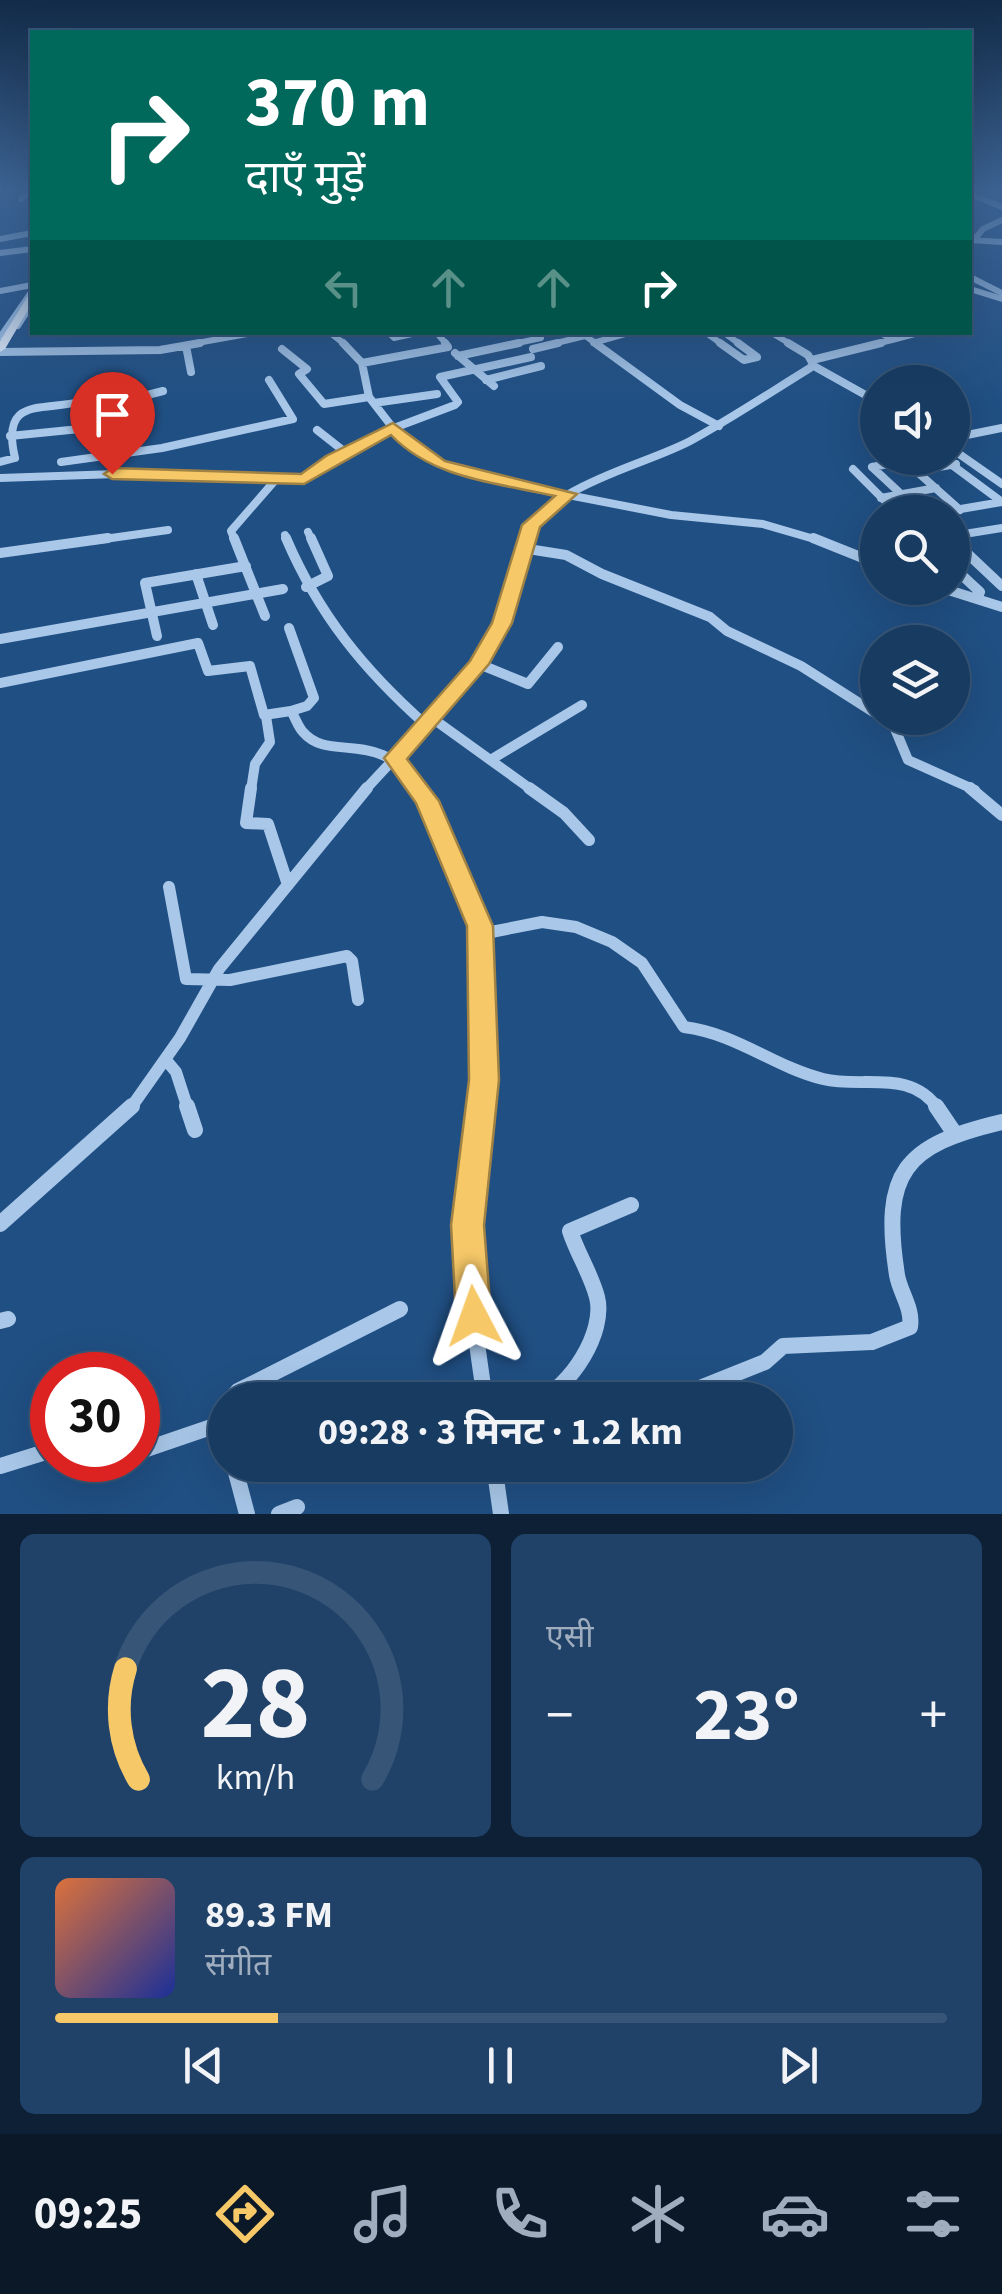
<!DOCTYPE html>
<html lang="hi">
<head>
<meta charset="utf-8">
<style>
  :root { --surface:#183b62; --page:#214268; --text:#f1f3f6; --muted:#9fadbe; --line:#365577; --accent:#f6c868 }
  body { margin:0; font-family:"Source Sans 3","Noto Sans Devanagari",sans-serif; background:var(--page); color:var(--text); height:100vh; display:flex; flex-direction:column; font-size:38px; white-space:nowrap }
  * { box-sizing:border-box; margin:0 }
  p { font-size:32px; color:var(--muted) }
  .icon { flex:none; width:55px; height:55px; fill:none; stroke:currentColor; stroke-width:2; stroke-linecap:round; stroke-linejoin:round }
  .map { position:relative; height:1514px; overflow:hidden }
  .sheet { display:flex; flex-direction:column; gap:20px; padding:20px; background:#0d2036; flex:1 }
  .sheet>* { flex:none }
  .hud { position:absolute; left:30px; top:30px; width:942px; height:305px; border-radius:0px; box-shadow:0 10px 40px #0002,0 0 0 2px var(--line); background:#00695c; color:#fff; overflow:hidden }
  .buttons { position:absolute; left:860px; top:365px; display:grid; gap:20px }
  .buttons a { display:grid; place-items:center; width:110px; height:110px; border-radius:50%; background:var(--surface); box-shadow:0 10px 40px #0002,0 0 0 2px var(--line); font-size:50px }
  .speed { position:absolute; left:30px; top:1352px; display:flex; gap:20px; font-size:50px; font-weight:700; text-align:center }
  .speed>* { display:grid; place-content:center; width:130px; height:130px; border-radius:50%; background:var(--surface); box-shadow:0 10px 40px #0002,0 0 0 2px var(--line); line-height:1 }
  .speed .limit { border:15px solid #d22; background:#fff; color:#111 }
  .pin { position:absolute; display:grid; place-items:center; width:85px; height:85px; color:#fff; margin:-102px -42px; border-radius:50% 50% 50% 0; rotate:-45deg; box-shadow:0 0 10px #0007 }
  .pin .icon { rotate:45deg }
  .me { position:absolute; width:110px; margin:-55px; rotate:356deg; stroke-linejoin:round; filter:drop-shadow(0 0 8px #0008) }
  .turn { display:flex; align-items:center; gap:35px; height:210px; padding:0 50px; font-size:45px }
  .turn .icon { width:130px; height:130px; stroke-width:2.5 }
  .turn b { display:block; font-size:70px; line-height:85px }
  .lanes { display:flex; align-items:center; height:95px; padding:0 50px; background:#0003; justify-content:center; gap:50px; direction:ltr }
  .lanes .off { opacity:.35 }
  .big { font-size:75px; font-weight:700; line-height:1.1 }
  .sheet .card { flex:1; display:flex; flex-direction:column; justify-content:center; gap:15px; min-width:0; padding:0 35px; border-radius:15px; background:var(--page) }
  .sheet .dial { align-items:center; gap:0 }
  .dial svg { height:260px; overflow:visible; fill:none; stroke:var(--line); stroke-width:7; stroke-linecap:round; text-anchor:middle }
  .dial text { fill:var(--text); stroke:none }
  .song { display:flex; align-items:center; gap:30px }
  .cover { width:120px; height:120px; border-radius:15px; background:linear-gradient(135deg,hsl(20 70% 55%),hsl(230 70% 35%)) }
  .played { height:10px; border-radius:5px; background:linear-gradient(90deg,var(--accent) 25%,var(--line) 25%) }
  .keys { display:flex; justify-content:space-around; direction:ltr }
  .heat { display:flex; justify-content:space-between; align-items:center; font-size:55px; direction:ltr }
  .sheet .tiles { flex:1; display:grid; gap:20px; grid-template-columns:1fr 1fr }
  .card:last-child { grid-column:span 2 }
  .trip { position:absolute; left:208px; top:1382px; width:585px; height:100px; border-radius:50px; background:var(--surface); box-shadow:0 10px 40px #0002,0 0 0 2px var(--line); font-weight:700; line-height:100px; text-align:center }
  .tab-bar { display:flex; height:160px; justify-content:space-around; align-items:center; background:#0a1827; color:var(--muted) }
  .tab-bar .icon { width:70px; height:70px }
  .tab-bar .current { color:var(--accent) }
  .tab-bar b { font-size:45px; color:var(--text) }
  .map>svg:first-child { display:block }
</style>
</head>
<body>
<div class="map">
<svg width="1002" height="1514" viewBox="0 0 1002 1514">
  <rect width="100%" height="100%" fill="#204f83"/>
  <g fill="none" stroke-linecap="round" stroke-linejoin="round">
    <path stroke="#a8c7e9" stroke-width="6" d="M970,194L1002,207
      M21,199L30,191
      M0,239L32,233
      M970,240L1002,242
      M974,240L983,229L1002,220
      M0,253L32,249
      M970,277L1002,293
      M970,289L1002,299
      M0,291L32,285
      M18,326L32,304
      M329,332L346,345
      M388,332L394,338L421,332
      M436,332L447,345
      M580,332L598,345
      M705,332L723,345
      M723,332L741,345
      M770,332L792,345
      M0,337L32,291
      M892,340L922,332
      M593,343L632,332
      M186,345L258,332
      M508,345L541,338L535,332
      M548,345L585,336
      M871,345L892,340L879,332"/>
    <path stroke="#a8c7e9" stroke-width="8" d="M343,343L362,363L369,397L393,428L414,450L439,464L527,487L671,515L763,524L821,541
      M595,343L680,405L719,426
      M720,343L744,360L757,357L738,343
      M186,346L191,372
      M282,349L307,369L299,374L324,404L369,397
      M533,349L558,343
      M0,352L160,350L200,343
      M455,353L494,386
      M458,356L519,343
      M812,360L881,343
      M362,363L448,347L445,343
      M812,365L878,402
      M486,380L541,366
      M105,394L116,403L163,391
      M374,403L437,394
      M317,430L345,452
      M10,436L139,423
      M952,438L1002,428
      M952,449L1002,484
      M918,458L905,461L960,510
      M0,462L15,458C0,395 43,412 84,401C97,398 114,392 129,388
      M61,462L162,448L293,419L269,380
      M952,465L1002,502
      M872,467L901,494
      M872,467L905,461
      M853,469L896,512
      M916,471L956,464
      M0,478L145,473L304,479L386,431L455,405L458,402L440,377L531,357
      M881,498L936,488
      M943,512L1002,502
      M308,532L312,541
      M285,535L287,541
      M952,536L1002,528
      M90,541L168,530
      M235,541L231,531L278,477
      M526,541C543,485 645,466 692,440C732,418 771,392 810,368L813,364L808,355L788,343"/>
    <path stroke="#a8c7e9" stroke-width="10" d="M234,538L265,616
      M286,538C319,615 364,670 426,725
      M813,538L878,564
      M952,539L1002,586
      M522,548L566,555L602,574L710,617L727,631L801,666L878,715
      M0,553L108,538
      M952,566L980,592L977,599
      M196,574L213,625
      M306,587L328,576L311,538
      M942,588L1002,607
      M289,628L314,698L307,706L291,711
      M157,636L145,583L246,566
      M0,639L283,589
      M479,664L528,684L558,647
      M0,683L198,643L208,671L250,666L264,715L291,711C295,717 298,727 303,732C330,764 380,725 420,790
      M432,718L532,790
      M881,718L893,724L908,760L975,790
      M492,759L582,705
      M251,790L255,764L270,742L266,716
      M365,790L468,679L502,623L527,538"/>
    <path stroke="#a8c7e9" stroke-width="12" d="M251,788L246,823L268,824L288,885
      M419,788L480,926L484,1080L481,1109
      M529,788L564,813L589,840
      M970,788L1002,815
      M169,887L186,979L230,980L347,956L352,961L358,1000
      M481,934L542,922L576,927L612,942L642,963L684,1027C738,1034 772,1066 823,1079C863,1089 911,1068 938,1109
      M166,1060L176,1072L188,1109
      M130,1109L180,1038L219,969L367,788"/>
    <path stroke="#a8c7e9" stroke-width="16" d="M187,1106L195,1130
      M481,1106L468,1225L473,1316L485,1400
      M936,1106L955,1134
      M0,1224L132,1106
      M0,1321L8,1319
      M230,1400L238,1391L400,1309
      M538,1400C570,1388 606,1332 597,1297C591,1274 577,1253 570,1231L631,1205
      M670,1400L765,1362L783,1346L872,1342L910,1327C913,1308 900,1293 897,1275C881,1172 904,1145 1002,1122
      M220,1426L225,1409
      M138,1452L217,1425L225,1433
      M234,1465L247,1514
      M494,1465L501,1514
      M0,1466L52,1450
      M279,1514L297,1507"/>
    <path fill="#ebf3fe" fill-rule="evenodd" d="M32,293V303L5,349L0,352V341L28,296Z"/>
  </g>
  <linearGradient id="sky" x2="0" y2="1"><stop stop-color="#122b48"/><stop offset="0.47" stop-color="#3c6393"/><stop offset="1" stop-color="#3c6393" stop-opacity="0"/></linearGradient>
  <rect width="1002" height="403" fill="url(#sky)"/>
  <path fill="#f6c868" stroke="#a08244" stroke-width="2.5" d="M393,423L445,461L577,494L540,527L512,623L489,664L407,759L439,801L493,926L499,1080L484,1225L491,1316L486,1328L474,1333L461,1328L456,1316L451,1225L469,1080L467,926L416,803L384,758L470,661L492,623L522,525L555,496C498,483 433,479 391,435L304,484L112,479L104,474L112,468L301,474L326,456Z"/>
</svg>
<div class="buttons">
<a><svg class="icon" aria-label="sound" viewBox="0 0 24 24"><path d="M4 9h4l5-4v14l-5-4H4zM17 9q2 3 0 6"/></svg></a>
<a><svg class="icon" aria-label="search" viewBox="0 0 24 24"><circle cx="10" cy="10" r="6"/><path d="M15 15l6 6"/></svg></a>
<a><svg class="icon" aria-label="layers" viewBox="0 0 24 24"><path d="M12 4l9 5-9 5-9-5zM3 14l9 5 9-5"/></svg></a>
</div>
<div class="speed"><div class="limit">30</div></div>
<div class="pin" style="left:112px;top:474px;background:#d93025"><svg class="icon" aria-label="arrive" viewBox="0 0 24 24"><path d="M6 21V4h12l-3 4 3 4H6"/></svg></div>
<svg class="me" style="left:474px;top:1316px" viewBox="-20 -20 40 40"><path d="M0-17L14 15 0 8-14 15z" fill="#f6c868" stroke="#fff" stroke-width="4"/></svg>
<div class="trip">09:28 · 3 मिनट · 1.2 km</div>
<div class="hud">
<div class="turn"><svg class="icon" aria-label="right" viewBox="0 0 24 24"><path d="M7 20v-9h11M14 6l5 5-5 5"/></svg><div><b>370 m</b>दाएँ मुड़ें</div></div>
<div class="lanes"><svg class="icon off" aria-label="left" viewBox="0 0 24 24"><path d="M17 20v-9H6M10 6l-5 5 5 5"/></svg><svg class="icon off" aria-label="ahead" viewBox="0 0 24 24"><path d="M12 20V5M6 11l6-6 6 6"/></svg><svg class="icon off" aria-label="ahead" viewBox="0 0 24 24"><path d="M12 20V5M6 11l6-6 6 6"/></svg><svg class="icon" aria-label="right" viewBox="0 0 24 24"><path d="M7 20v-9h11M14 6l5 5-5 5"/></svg></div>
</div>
</div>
<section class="sheet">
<div class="tiles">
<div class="card dial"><svg viewBox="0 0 100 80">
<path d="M14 69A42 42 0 1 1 86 69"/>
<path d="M14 69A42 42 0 0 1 10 35" stroke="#f6c868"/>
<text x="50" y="56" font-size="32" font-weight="700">28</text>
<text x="50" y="72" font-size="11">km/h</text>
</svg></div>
<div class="card"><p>एसी</p>
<div class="heat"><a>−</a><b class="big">23°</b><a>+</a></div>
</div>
<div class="card">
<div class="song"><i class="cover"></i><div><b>89.3 FM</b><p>संगीत</p></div></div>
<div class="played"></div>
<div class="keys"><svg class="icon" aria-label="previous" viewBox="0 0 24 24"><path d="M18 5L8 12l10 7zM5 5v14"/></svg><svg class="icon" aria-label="pause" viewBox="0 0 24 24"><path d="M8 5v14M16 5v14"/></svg><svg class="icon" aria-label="next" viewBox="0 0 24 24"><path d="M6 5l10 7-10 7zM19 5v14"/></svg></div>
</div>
</div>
</section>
<nav class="tab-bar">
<b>09:25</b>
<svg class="icon current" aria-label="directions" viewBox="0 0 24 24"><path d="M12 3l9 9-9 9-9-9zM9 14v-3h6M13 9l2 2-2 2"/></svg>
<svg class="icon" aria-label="music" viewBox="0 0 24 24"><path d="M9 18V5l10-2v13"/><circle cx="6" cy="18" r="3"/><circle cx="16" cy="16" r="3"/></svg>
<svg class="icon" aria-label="phone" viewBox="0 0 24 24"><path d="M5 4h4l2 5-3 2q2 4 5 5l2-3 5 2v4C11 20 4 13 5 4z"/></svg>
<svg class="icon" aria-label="climate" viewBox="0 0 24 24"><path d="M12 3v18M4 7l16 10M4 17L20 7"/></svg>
<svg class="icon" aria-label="car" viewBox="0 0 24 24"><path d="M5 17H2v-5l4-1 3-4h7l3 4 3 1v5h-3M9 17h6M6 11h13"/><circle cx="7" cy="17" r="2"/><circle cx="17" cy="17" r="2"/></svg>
<svg class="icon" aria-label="filters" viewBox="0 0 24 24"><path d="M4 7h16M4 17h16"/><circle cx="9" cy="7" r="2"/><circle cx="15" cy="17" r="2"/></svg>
</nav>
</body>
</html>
